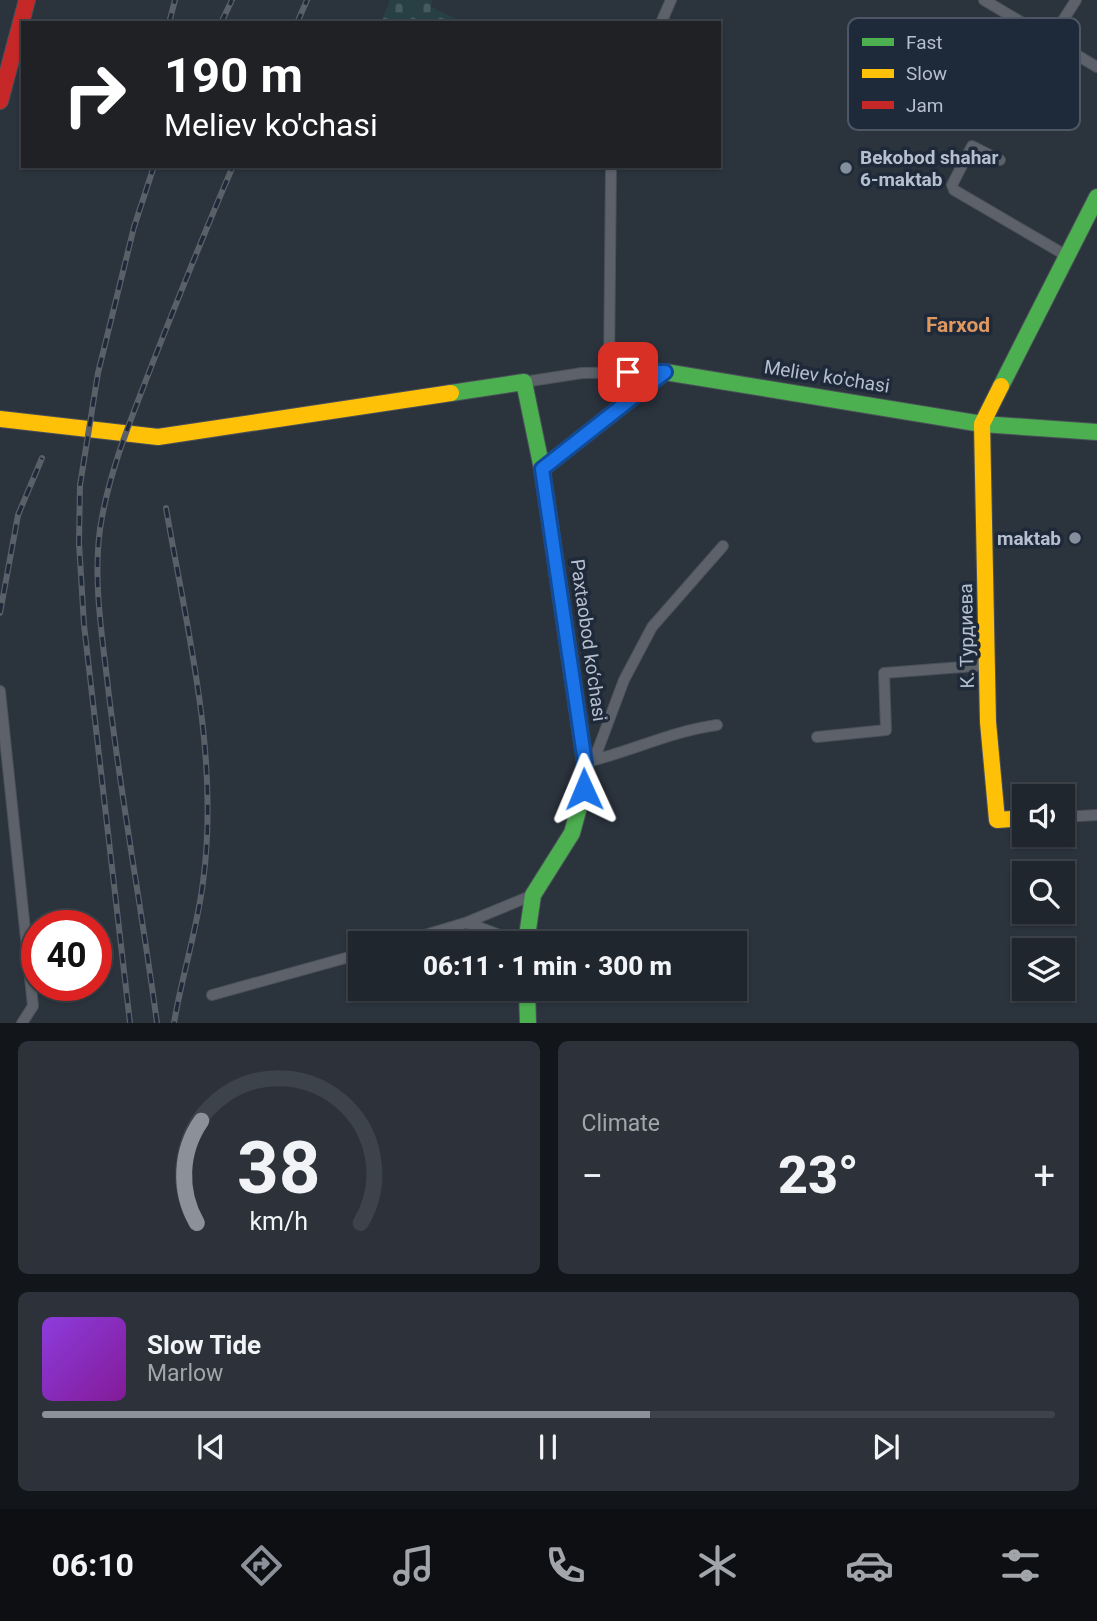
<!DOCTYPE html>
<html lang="en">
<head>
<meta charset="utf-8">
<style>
  :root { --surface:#20262e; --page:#2d323a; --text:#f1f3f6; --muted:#a2a5aa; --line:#3d434a; --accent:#8c9099 }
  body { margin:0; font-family:Roboto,sans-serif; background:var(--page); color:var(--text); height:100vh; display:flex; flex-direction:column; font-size:26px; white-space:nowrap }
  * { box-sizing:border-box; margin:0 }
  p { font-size:23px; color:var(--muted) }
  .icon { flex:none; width:38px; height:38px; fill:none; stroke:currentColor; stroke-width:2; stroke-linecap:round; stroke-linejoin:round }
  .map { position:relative; height:1023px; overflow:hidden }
  .drawer { display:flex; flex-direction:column; gap:18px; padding:18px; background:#121519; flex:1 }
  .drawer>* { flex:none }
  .top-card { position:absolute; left:21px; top:21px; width:700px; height:147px; border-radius:0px; box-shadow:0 2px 5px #0004,0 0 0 2px var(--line); background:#202124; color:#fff; overflow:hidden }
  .controls { position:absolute; left:1012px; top:784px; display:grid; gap:14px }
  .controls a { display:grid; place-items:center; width:63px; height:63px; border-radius:0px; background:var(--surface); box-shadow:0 2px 5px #0004,0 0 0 2px var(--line); font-size:35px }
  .speed { position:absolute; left:21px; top:910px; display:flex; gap:14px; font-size:35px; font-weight:700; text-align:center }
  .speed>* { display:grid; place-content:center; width:91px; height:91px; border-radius:50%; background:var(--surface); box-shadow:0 2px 5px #0004,0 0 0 2px var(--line); line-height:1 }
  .speed .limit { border:10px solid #d22; background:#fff; color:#111 }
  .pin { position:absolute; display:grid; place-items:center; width:60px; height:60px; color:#fff; margin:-30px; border-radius:14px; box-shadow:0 4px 10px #0006 }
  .me { position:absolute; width:77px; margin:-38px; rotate:359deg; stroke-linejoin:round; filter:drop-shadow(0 0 5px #0008) }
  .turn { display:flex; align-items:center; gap:24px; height:147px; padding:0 28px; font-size:32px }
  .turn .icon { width:91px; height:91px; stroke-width:2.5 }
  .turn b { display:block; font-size:49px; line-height:60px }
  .big { font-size:52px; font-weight:800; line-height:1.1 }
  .drawer .tile { flex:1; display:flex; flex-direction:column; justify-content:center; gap:10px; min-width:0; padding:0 24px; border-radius:10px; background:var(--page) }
  .drawer .dial { align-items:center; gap:0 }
  .dial svg { height:182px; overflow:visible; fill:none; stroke:var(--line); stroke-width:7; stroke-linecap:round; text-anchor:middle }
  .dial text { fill:var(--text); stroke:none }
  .song { display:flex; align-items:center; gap:21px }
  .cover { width:84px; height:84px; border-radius:10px; background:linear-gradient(135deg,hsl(270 70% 55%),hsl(290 70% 35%)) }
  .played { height:7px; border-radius:4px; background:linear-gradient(90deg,var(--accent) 60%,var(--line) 60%) }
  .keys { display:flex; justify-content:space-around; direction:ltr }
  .heat { display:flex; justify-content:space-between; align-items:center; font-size:38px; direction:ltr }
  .drawer .tiles { flex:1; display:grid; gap:18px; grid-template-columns:1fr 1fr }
  .tile:last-child { grid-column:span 2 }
  .trip { position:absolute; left:348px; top:931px; width:399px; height:70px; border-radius:0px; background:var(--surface); box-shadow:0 2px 5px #0004,0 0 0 2px var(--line); font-weight:800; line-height:70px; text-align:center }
  .dock { display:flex; height:112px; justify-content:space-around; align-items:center; background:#0d0f12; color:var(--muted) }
  .dock .icon { width:49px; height:49px }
  .dock .active { color:var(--accent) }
  .dock b { font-size:32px; color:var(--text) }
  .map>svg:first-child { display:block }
</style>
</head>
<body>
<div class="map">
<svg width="1097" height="1023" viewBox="0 0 1097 1023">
  <defs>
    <pattern id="cemetery-stones" width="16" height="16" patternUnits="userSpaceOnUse" patternTransform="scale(1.75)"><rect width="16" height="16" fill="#284044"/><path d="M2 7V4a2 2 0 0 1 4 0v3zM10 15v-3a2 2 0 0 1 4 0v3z" fill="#455a5e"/></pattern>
  </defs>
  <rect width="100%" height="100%" fill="#2b333d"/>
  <path fill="url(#cemetery-stones)" d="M390,0H432L431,7L462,22L381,23Z"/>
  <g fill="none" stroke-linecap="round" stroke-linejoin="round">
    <g stroke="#4a5059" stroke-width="12">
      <path id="street" d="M984,0L1097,67
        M661,23L671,0
        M1051,39L1076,0
        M1000,160L972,146L952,185L954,190L1067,256
        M609,371L611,166
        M524,382L582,373L665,372
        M0,691L33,1006L22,1023
        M817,737L886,730L884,673L988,665
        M594,760L624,680L652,627L723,546
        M591,761C634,750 673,731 717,725
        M1062,817L1097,815
        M468,923L521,943
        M398,943L465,923L533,895
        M212,995L360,954"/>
    </g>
    <g stroke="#4a5059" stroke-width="18">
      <path id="fast" d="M1001,386L1097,197
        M451,393L524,382L542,469L585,763L584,789L572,833L533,895L526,943
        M542,469L665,372L982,424L1097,432
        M527,989L528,1023"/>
    </g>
    <g stroke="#4a5059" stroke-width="18">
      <path id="slow" d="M1001,386L982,424L988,722L997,820L1024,818
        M0,419L158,437L451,393"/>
    </g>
    <g stroke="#4a5059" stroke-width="18">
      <path id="jam" d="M0,101L27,0"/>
    </g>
    <use href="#street" stroke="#5d626a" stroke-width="10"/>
    <use href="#fast" stroke="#4caf50" stroke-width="16"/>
    <use href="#slow" stroke="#ffc107" stroke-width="16"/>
    <use href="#jam" stroke="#c62828" stroke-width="16"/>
    <g stroke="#5a6068" stroke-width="6">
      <path id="rail" d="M169,23L175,0
        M221,23L232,0
        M297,23L307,0
        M166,508C187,630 220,757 203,882C197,930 182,975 174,1023
        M0,613L18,515L42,458
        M130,1023L84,625L79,543L80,485L98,373L134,227L154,166
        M157,1023C142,910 121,800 108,687C102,635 93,581 100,529C109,470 132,417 153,362C179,296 205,231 233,166"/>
    </g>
    <use href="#rail" stroke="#1e2939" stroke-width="3.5" stroke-dasharray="10" stroke-linecap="butt"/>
  </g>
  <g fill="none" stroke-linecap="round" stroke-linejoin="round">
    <g stroke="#114b97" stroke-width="18">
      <path id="route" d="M584,789L585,763L542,469L665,372H628"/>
    </g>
    <use href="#route" stroke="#1a73e8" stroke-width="12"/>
  </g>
  <g fill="#858e9b" stroke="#1e2939" stroke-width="2.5">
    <circle cx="846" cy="168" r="7"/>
    <circle cx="1075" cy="538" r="7"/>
  </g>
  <g text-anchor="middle" stroke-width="7" stroke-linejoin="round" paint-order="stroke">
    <g font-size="19" font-weight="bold" fill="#b6bfcd" stroke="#1e2939" text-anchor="start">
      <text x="860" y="164">Bekobod shahar<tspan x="860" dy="22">6-maktab</tspan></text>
      <text x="1061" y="545" text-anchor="end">maktab</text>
    </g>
    <g font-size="19" fill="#b6bfcd" stroke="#1e2939">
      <text transform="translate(827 376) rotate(9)" y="7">Meliev ko'chasi</text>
      <text transform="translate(966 636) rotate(-91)" y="7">К. Турдиева</text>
      <text transform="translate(589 640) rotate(82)" y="7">Paxtaobod ko‘chasi</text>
    </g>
    <g font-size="21" font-weight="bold" fill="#df9860" stroke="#1e2939">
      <text x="958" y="332">Farxod</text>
    </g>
  </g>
  <rect x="848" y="18" width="232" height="112" rx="10" fill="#1e2939" stroke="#4c5665" stroke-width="2"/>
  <rect x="862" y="38" width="32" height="8" fill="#4caf50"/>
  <rect x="862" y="69" width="32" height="9" fill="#ffc107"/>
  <rect x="862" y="101" width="32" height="8" fill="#c62828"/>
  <g font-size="19" fill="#b6bfcd">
    <text x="906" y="49">Fast</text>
    <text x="906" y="80">Slow</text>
    <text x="906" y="112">Jam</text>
  </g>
</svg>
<div class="controls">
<a><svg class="icon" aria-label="sound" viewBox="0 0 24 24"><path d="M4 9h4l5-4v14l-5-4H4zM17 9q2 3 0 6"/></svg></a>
<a><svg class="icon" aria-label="search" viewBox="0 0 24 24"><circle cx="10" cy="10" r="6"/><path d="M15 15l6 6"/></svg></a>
<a><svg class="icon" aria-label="layers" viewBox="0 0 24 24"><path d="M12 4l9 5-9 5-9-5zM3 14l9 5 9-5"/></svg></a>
</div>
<div class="speed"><div class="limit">40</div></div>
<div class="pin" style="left:628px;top:372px;background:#d93025"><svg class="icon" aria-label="arrive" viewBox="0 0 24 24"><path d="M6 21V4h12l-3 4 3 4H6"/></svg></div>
<svg class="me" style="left:584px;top:789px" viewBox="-20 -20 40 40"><path d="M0-17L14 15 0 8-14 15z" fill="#1a73e8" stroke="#fff" stroke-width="4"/></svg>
<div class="trip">06:11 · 1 min · 300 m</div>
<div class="top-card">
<div class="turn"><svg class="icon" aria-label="right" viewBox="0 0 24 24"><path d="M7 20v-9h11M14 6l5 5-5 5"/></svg><div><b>190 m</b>Meliev ko'chasi</div></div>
</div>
</div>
<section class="drawer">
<div class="tiles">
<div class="tile dial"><svg viewBox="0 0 100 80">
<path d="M14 69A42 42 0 1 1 86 69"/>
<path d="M14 69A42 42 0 0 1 16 24" stroke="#8c9099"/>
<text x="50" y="56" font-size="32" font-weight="700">38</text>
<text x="50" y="72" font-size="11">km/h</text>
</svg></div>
<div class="tile"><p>Climate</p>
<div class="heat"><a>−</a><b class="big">23°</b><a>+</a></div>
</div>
<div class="tile">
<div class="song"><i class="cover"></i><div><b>Slow Tide</b><p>Marlow</p></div></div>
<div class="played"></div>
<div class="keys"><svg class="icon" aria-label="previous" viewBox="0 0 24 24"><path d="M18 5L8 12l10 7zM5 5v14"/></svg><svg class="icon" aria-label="pause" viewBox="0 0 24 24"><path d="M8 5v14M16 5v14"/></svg><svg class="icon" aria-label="next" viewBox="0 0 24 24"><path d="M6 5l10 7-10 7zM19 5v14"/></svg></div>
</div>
</div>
</section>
<nav class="dock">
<b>06:10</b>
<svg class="icon active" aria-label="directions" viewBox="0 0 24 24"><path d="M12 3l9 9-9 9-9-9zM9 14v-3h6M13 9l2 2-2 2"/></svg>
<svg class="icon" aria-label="music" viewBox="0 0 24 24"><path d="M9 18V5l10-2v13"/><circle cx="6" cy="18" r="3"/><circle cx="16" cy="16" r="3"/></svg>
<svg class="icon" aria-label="phone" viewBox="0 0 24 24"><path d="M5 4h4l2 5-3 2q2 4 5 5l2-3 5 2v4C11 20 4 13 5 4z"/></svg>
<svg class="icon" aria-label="climate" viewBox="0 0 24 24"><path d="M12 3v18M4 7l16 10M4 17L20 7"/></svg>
<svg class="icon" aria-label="car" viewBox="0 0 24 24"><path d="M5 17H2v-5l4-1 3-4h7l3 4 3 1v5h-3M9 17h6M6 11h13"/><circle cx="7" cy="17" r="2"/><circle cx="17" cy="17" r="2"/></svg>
<svg class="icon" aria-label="filters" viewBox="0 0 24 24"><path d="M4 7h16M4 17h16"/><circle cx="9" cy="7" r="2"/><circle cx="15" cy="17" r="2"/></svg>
</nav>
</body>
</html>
